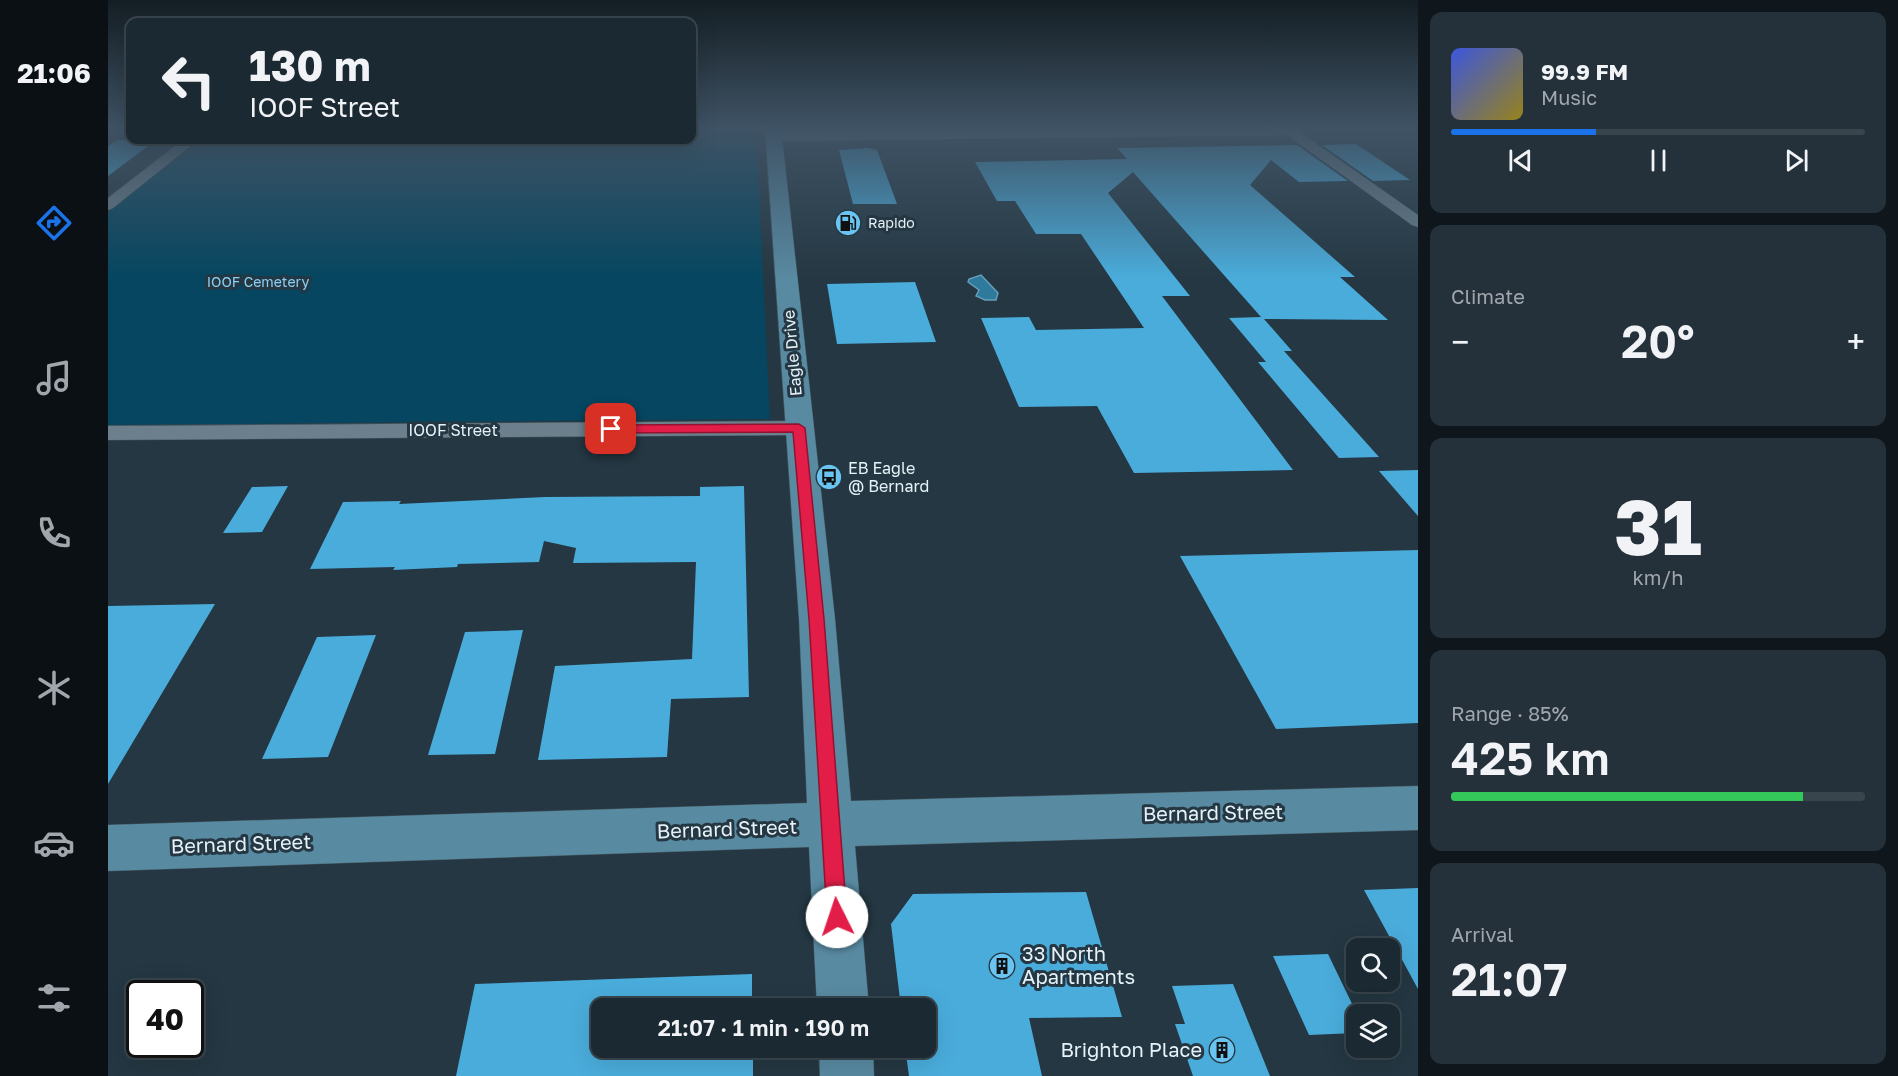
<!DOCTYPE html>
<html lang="en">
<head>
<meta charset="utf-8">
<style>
  :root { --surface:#1b2932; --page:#24313a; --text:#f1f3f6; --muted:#a0a6ac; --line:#39454d; --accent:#1a73e8 }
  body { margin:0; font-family:"Golos Text",sans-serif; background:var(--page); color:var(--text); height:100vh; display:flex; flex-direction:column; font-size:22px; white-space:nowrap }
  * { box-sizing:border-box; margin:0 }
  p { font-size:20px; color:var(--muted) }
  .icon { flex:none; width:33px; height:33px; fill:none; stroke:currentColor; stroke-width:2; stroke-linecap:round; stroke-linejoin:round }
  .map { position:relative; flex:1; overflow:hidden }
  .side { display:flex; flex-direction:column; gap:12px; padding:12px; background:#0f171c; width:480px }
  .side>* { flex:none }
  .hud { position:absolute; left:18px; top:18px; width:570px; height:126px; border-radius:12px; box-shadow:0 6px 24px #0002,0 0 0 2px var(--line); background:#1b2932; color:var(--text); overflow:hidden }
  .tools { position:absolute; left:1238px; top:938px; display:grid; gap:12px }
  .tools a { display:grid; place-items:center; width:54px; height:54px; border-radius:12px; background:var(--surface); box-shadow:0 6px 24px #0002,0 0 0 2px var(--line); font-size:30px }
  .speed { position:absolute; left:18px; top:980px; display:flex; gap:12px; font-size:30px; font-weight:700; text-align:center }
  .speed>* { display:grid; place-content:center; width:78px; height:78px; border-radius:50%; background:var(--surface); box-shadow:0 6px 24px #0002,0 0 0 2px var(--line); line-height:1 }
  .speed .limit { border:3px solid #111; border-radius:9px; background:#fff; color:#111 }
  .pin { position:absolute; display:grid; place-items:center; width:51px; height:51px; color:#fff; margin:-26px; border-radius:12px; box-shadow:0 3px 9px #0006 }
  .me { position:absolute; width:66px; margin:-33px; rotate:356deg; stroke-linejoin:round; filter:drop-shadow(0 0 4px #0008) }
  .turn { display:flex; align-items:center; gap:21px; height:126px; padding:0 24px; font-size:27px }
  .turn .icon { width:78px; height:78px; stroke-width:2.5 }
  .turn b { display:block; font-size:42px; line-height:51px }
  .big { font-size:45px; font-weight:600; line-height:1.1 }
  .side .card { flex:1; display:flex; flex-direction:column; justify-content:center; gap:9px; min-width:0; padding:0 21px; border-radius:12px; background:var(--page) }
  .side .dial { align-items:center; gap:0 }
  .dial b { font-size:78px; line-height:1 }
  .song { display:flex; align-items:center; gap:18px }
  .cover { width:72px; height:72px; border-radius:9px; background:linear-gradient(135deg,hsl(230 70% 55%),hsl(50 70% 35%)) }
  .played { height:6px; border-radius:3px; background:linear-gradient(90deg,var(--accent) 35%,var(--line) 35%) }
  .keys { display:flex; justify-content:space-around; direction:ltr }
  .heat { display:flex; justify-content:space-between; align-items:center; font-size:33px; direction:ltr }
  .charge { height:9px; border-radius:4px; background:linear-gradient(90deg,#34c759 85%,var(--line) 0) }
  .trip { position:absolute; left:483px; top:998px; width:345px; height:60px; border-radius:12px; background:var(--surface); box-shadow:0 6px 24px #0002,0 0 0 2px var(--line); font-weight:600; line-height:60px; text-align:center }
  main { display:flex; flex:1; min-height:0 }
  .menu { display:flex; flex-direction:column; width:108px; justify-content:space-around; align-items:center; background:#0b1014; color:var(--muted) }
  .menu .icon { width:42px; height:42px }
  .menu .on { color:var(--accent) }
  .menu b { font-size:27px; color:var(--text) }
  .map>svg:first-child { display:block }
</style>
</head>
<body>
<main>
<nav class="menu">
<b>21:06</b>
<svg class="icon on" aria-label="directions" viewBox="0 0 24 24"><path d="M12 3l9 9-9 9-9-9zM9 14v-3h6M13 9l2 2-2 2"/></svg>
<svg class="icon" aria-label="music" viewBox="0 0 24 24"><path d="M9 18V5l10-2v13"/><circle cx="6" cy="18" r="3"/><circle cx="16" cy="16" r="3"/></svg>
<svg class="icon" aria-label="phone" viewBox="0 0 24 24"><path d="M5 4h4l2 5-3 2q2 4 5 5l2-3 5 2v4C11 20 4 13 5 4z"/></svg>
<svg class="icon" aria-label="climate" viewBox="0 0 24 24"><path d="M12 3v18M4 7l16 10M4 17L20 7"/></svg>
<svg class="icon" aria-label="car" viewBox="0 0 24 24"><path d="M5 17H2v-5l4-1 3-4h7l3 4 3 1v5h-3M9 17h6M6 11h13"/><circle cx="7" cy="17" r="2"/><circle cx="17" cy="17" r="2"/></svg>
<svg class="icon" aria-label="filters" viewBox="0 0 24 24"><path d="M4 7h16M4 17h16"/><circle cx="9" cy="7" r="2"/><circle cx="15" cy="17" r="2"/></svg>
</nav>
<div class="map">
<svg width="1310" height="1076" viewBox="0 0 1310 1076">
  <rect width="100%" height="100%" fill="#243742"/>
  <path fill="#064660" d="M584,128H648L662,419L0,425V212L93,140H584Z"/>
  <path fill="#2e7a9d" stroke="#659eb9" stroke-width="1.5" d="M873,275L890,293L888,300H877L868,296L871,290L860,282L861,279Z"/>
  <path fill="#4aacdb" d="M10,140H48L0,176V146Z
    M1248,144L1302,180L1265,181L1214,145Z
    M1189,145L1240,181L1191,182L1163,160L1142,185L1247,277H1232L1280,320L1156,319L1184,351H1176L1271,457L1231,458L1150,362H1158L1121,318L1153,317L1025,172L1000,193L1082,296H1054L1185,470L1026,473L989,406L911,407L873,318L921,317L928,330L1036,328L973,234H928L907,201H889L867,162L1019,159L1009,148Z
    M760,148L769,150L789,204H745L731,150Z
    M807,282L828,342L729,344L719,284Z
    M1310,470V516L1271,471Z
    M180,486L154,532L115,533L144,487Z
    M636,486L641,697L563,699L559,757L430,760L447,666L584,659L588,562L465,563L468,548L436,541L431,562L350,564L349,567L285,570L287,567L202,569L235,502L293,501L291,504L437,497L592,496V487Z
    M1310,550V723L1168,729L1072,556Z
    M107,604L0,784V606Z
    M415,630L387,754L320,755L357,632Z
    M268,635L220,757L154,759L209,637Z
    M1310,888V989L1256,890Z
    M978,892L1014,1017L921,1018L934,1076H801L797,1047H818V1008H793L783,924L805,894Z
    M1220,954L1248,1012V1033L1201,1035L1165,956Z
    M644,974V1008H494V1047H645V1076H348L367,984Z
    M1125,984L1162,1076H1085L1067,1024H1077L1064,986Z"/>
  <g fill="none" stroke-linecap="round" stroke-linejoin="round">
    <g stroke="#44565e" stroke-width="1">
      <path id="street" d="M1186,128L1310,215V227L1304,225L1179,135L666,141L660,137L666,133Z
        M75,140H90L5,208L0,210V198Z
        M691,421L699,423L702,428L699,433L691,435L0,440V426Z"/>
    </g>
    <g stroke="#44565e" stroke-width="1">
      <path id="secondary" d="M657,128H673L727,619L743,801L1310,786V830L747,846L761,1008H709L701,847L0,871V825L699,803L691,619Z
        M711,1047H765L766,1076H712Z"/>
    </g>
    <use href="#street" fill="#6b808c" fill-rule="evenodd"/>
    <use href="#secondary" fill="#588aa2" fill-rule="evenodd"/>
  </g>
  <linearGradient id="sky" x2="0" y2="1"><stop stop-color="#141e24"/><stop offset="0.46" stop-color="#3f5365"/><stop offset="1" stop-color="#3f5365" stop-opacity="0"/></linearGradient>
  <rect width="1310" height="279" fill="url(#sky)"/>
  <path fill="#e11d48" stroke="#92132f" stroke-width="1.5" d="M691,424L697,428L716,619L739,917L736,924L729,927L722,924L719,917L701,619L685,432L503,433L497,429L503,425Z"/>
  <defs>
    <g id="fuel-disc" transform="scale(1.35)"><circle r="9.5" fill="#69c4f1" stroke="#243742"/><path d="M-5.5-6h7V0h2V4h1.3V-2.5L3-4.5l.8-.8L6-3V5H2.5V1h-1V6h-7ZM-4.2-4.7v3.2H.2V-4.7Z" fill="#111"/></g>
    <g id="bus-disc" transform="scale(1.35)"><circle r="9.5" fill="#69c4f1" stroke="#243742"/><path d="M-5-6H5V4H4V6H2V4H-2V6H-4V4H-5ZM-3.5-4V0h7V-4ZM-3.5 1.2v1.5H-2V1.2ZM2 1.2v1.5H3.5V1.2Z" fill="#111"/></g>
    <g id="building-disc" transform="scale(1.35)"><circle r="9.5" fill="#69c4f1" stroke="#243742"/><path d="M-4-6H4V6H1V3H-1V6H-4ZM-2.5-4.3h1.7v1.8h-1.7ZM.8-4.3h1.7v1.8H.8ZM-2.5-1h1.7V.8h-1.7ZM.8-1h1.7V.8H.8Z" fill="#111"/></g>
  </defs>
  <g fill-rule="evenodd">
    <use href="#fuel-disc" x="740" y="223"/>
    <use href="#bus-disc" x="721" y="477"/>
    <use href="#building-disc" x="894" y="966"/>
    <use href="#building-disc" x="1114" y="1050"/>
  </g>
  <g text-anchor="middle" stroke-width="6" stroke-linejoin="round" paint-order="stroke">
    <g font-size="14" fill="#e6f2f9" stroke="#243742" text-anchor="start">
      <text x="760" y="228">Rapido</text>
    </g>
    <g font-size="14" fill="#8bd0f4" stroke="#243742">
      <text x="150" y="287">IOOF Cemetery</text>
    </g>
    <g font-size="16" fill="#e6f2f9" stroke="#243742">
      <text transform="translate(684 353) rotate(-95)" y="6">Eagle Drive</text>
      <text x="345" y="436">IOOF Street</text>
    </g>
    <g font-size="16" fill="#e6f2f9" stroke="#243742" text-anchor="start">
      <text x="740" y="474">EB Eagle<tspan x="740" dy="18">@ Bernard</tspan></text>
    </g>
    <g font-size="20" fill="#e6f2f9" stroke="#243742">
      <text transform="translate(1105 813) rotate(-1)" y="7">Bernard Street</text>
      <text transform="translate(619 829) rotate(-2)" y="7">Bernard Street</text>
      <text transform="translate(133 844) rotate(-2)" y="7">Bernard Street</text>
    </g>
    <g font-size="20" fill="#e6f2f9" stroke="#243742" text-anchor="start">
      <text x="914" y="961">33 North<tspan x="914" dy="23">Apartments</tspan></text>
      <text x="1094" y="1057" text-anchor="end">Brighton Place</text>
    </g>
  </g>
</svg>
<div class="tools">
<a><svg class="icon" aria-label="search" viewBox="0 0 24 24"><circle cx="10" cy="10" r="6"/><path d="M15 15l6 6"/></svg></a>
<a><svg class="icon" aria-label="layers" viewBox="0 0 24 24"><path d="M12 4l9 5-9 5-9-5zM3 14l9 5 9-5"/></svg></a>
</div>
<div class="speed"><div class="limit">40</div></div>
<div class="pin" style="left:503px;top:429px;background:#d93025"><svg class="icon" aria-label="arrive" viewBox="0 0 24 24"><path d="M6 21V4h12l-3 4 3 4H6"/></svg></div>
<svg class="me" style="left:729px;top:917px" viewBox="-20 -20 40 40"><circle r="19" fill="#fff"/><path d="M0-13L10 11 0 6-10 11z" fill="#e11d48"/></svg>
<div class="trip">21:07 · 1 min · 190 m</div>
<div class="hud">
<div class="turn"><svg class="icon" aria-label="left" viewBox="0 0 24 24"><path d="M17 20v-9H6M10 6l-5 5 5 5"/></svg><div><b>130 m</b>IOOF Street</div></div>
</div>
</div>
<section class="side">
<div class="card">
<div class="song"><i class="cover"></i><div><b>99.9 FM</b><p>Music</p></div></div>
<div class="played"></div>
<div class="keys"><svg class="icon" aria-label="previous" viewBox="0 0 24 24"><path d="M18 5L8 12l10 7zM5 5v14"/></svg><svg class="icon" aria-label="pause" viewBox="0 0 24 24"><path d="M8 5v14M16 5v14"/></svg><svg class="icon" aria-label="next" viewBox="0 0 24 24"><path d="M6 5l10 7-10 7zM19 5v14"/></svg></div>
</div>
<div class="card"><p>Climate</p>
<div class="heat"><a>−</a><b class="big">20°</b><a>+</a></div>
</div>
<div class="card dial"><b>31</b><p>km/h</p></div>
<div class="card"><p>Range · 85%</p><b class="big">425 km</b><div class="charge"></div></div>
<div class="card"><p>Arrival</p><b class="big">21:07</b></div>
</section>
</main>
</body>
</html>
